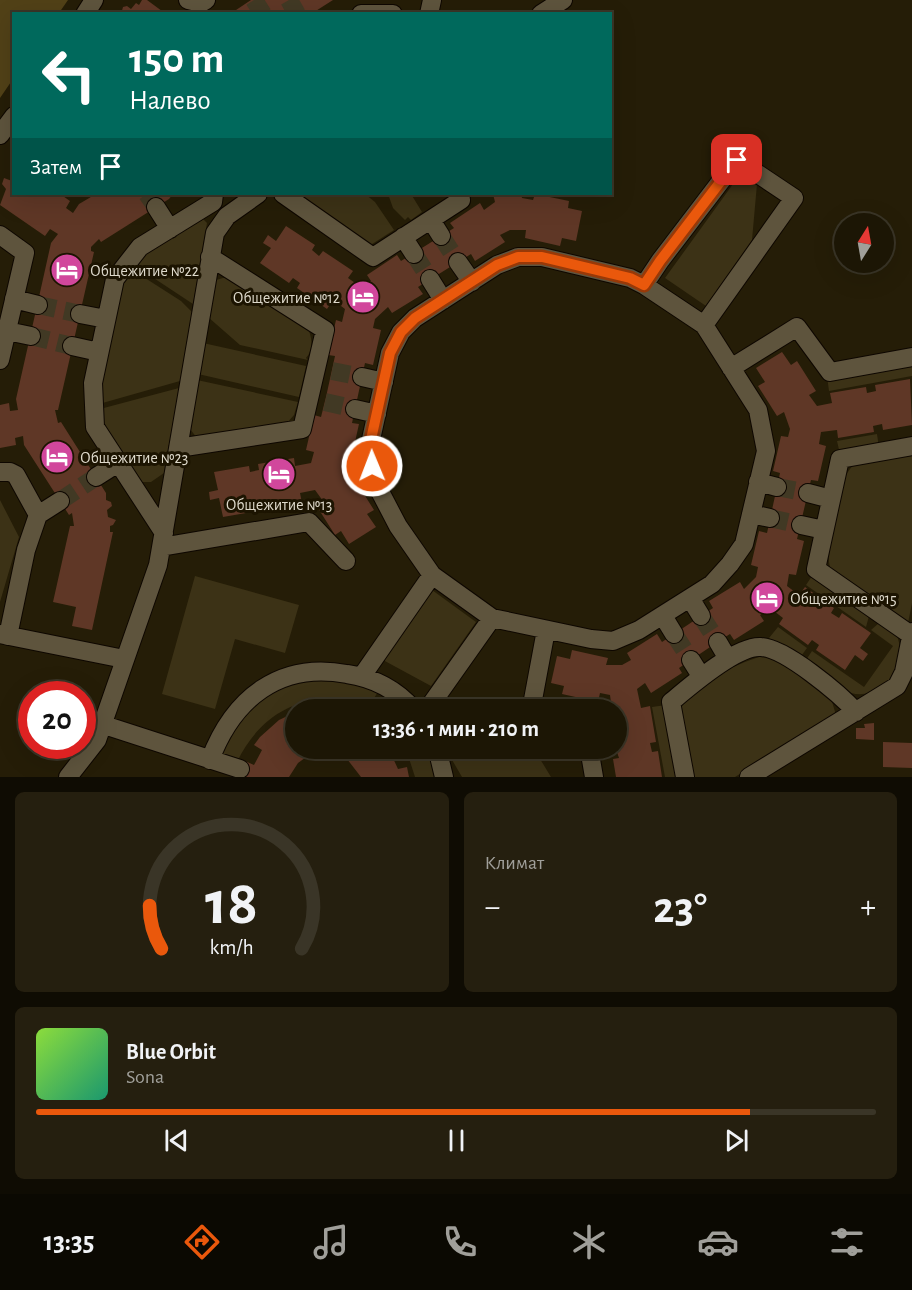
<!DOCTYPE html>
<html lang="ru">
<head>
<meta charset="utf-8">
<style>
  :root { --surface:#1c1605; --page:#251f0f; --text:#f1f3f6; --muted:#a09f9a; --line:#3a3527; --accent:#ea580c }
  body { margin:0; font-family:"Alegreya Sans",sans-serif; background:var(--page); color:var(--text); height:100vh; display:flex; flex-direction:column; font-size:22px; white-space:nowrap }
  * { box-sizing:border-box; margin:0 }
  p { font-size:20px; color:var(--muted) }
  .icon { flex:none; width:33px; height:33px; fill:none; stroke:currentColor; stroke-width:2; stroke-linecap:round; stroke-linejoin:round }
  .map { position:relative; height:777px; overflow:hidden }
  .details { display:flex; flex-direction:column; gap:15px; padding:15px; background:#0f0c03; flex:1 }
  .details>* { flex:none }
  .hud { position:absolute; left:12px; top:12px; width:600px; height:183px; border-radius:0px; box-shadow:0 6px 24px #0002,0 0 0 2px var(--line); background:#00695c; color:#fff; overflow:hidden }
  .needle { width:39px; rotate:11deg }
  .tools { position:absolute; left:834px; top:213px; display:grid; gap:12px }
  .tools a { display:grid; place-items:center; width:60px; height:60px; border-radius:50%; background:var(--surface); box-shadow:0 6px 24px #0002,0 0 0 2px var(--line); font-size:30px }
  .speed { position:absolute; left:18px; top:681px; display:flex; gap:12px; font-size:30px; font-weight:700; text-align:center }
  .speed>* { display:grid; place-content:center; width:78px; height:78px; border-radius:50%; background:var(--surface); box-shadow:0 6px 24px #0002,0 0 0 2px var(--line); line-height:1 }
  .speed .limit { border:9px solid #d22; background:#fff; color:#111 }
  .pin { position:absolute; display:grid; place-items:center; width:51px; height:51px; color:#fff; margin:-26px; border-radius:12px; box-shadow:0 3px 9px #0006 }
  .me { position:absolute; width:66px; margin:-33px; rotate:359deg; stroke-linejoin:round; filter:drop-shadow(0 0 4px #0008) }
  .turn { display:flex; align-items:center; gap:21px; height:126px; padding:0 18px; font-size:27px }
  .turn .icon { width:78px; height:78px; stroke-width:2.5 }
  .turn b { display:block; font-size:42px; line-height:51px }
  .then { display:flex; align-items:center; height:57px; padding:0 18px; background:#0003; gap:12px; font-size:22px }
  .big { font-size:45px; font-weight:700; line-height:1.1 }
  .details .widget { flex:1; display:flex; flex-direction:column; justify-content:center; gap:9px; min-width:0; padding:0 21px; border-radius:9px; background:var(--page) }
  .details .dial { align-items:center; gap:0 }
  .dial svg { height:156px; overflow:visible; fill:none; stroke:var(--line); stroke-width:7; stroke-linecap:round; text-anchor:middle }
  .dial text { fill:var(--text); stroke:none }
  .song { display:flex; align-items:center; gap:18px }
  .cover { width:72px; height:72px; border-radius:9px; background:linear-gradient(135deg,hsl(90 70% 55%),hsl(160 70% 35%)) }
  .played { height:6px; border-radius:3px; background:linear-gradient(90deg,var(--accent) 85%,var(--line) 85%) }
  .keys { display:flex; justify-content:space-around; direction:ltr }
  .heat { display:flex; justify-content:space-between; align-items:center; font-size:33px; direction:ltr }
  .details .tiles { flex:1; display:grid; gap:15px; grid-template-columns:1fr 1fr }
  .widget:last-child { grid-column:span 2 }
  .trip { position:absolute; left:285px; top:699px; width:342px; height:60px; border-radius:30px; background:var(--surface); box-shadow:0 6px 24px #0002,0 0 0 2px var(--line); font-weight:700; line-height:60px; text-align:center }
  .tab-bar { display:flex; height:96px; justify-content:space-around; align-items:center; background:#0b0902; color:var(--muted) }
  .tab-bar .icon { width:42px; height:42px }
  .tab-bar .current { color:var(--accent) }
  .tab-bar b { font-size:27px; color:var(--text) }
  .map>svg:first-child { display:block }
</style>
</head>
<body>
<div class="map">
<svg width="912" height="777" viewBox="0 0 912 777">
  <rect width="100%" height="100%" fill="#251d07"/>
  <path fill="#3c3216" d="M741,173L757,184L752,240L706,306L665,278Z
    M292,194H365L375,202L394,230L369,246Z
    M388,194H411L422,212L411,220L408,217L405,220L393,208Z
    M203,219L207,223L193,304L134,265L137,259Z
    M131,269L181,301L192,312L180,381L99,404L97,398L123,280Z
    M223,278H229L307,327C313,337 313,351 306,358L308,360L240,345L208,317L216,280Z
    M203,343L306,366L299,397L198,374Z
    M912,362V376L829,391L827,376Z
    M197,380L298,402L294,415L286,424L197,438L190,429Z
    M179,388L164,473L151,482H142L102,421L100,409Z
    M877,434L879,448L840,454L837,441Z
    M912,452V603L908,623L830,568L829,562C829,542 837,477 854,465C864,457 898,454 912,452Z
    M0,500L19,537L0,602Z
    M814,573L869,616L866,627L806,585Z
    M195,576L299,605L285,653L235,639L215,709L162,694Z
    M432,590L476,622L431,686L383,660Z
    M879,623L896,632L900,646L895,678C887,683 878,689 870,692C847,702 822,675 804,663L812,651L864,687L893,646L871,630Z
    M778,627L807,648L799,659L769,638Z
    M759,657L776,658L830,695L836,715L735,777H688L681,709C689,685 737,664 759,657Z
    M311,678L380,688L368,709C357,708 348,701 337,700C291,696 256,722 237,762L217,756L230,730L269,692Z
    M666,705L678,777H665L652,707Z
    M406,749H432L439,777H415Z
    M455,749H534L551,777H462L448,753Z"/>
  <path fill="#514117" d="M0,0H68L59,13L14,14L13,79L0,98Z"/>
  <path fill="#5f3726" d="M142,0H147L166,14H121L123,7L127,6L131,9L136,3L139,5Z
    M251,0H333L311,14H230Z
    M4,178L12,181L14,178V194H60L70,201L66,208L73,213L79,204L96,194H173L169,199L101,242L99,239L91,247V251L94,252L58,410H55L58,423L61,422L106,493V500L111,502L112,506L107,510L108,517L116,520L113,525L110,526V532H113L92,630L72,626L76,607L53,602L70,526H74L72,513L69,515L24,445L23,436L15,438L16,445L0,448V405L9,403L10,411L18,410L16,399L39,297L51,243L58,234L50,229L45,236L0,205L6,189L2,184Z
    M493,194H521L522,198L533,200L535,194L569,201L568,208L582,211L576,241L562,238L560,246L525,238L526,230H510L500,235L505,242L475,261L471,254L418,287L423,294L392,313L388,307L375,319L373,328L381,330L373,365L365,363L352,423L359,424L351,460L344,458L342,468L348,484L355,480L374,510L367,514L376,527L349,544L341,531L335,535L316,505L323,501L315,490L300,493L302,503L266,509L265,503L256,505L257,511L223,517L219,498L210,500L209,492L218,490L214,472L249,466L250,472L259,470L258,464L294,458L295,466L311,463L314,452L306,450L314,415L321,417L326,397L335,356L328,355L336,320L342,322L345,309L333,300L327,309L297,288L300,283L293,278L289,283L260,263L271,248L263,243L268,235L276,241L286,226L315,245L312,250L319,256L323,251L353,271L348,278L361,287L371,281L367,275L397,255L401,261L454,228L450,223L480,203L484,210L495,202Z
    M782,352L791,365L797,361L816,391L809,395L817,406L832,403L830,393L866,387L867,393L876,391L875,385L910,379L912,425L883,430L882,424L873,426L874,432L838,438L837,430L821,432L819,444L826,446L818,481L811,480L809,488L797,539L804,541L796,575L789,574L787,586L799,595L805,587L834,608L831,613L839,618L842,613L871,633L860,648L868,654L863,661L855,655L845,670L816,650L819,645L812,640L808,645L779,624L783,618L770,608L760,615L764,621L734,640L730,634L722,639L679,668L682,673L651,693L645,683L637,689L641,708L650,706L656,742L650,743L652,752L658,751L662,777H616L613,759L619,758L616,749V710H612L610,695L600,693L598,702L562,694L564,686L551,683L557,656L570,659L572,650L608,658L606,665H622L631,660L627,653L657,634L662,642L713,608L709,601L740,582L744,589L756,577L758,567L751,565L759,531L767,533L780,473L773,471L781,436L788,437L790,429L784,412L777,416L758,386L765,382L756,368Z
    M296,712V748H398L400,751L392,756L398,769L407,767L409,777H361L347,759L335,754L322,752L309,755L298,763L289,777H241L245,761L254,765L262,750L254,745L260,737L279,720Z
    M874,723V740L856,739V728H865L864,724Z
    M883,742L912,743V768L883,767Z"/>
  <g fill="none" stroke-linecap="round" stroke-linejoin="round">
    <path stroke="#413924" stroke-width="18" stroke-dasharray="18 9" stroke-linecap="butt" d="M254,0L263,14
      M289,0L297,14
      M147,194L156,207
      M441,236L458,262
      M414,254L430,279
      M38,305L80,314
      M31,336L72,346
      M332,371L362,377
      M325,402L355,409
      M777,487L808,493
      M60,501L96,477
      M770,518L801,525
      M701,616L718,642
      M674,634L691,660"/>
    <g stroke="#0e0700" stroke-width="20">
      <path id="minor" d="M188,0L201,3L206,0
        M85,14L94,0
        M361,14H393
        M429,14L432,0
        M541,14L563,0
        M0,135L14,116
        M283,194L373,257L461,200L460,194
        M156,207L170,229
        M431,220L441,236
        M0,235L25,253L0,360
        M403,237L414,254
        M518,257H542L630,278L644,285L704,325L758,410L766,451L744,544L730,564L712,584L639,630L613,641L591,639L492,618L432,575L398,526L375,482L370,444L390,353L401,332L415,318L497,265Z
        M458,262L472,282
        M430,279L443,300
        M644,285L660,261L737,160L794,198L704,325
        M14,299L38,305
        M80,314L106,319
        M7,331L31,336
        M72,346L99,352
        M731,368L797,327L830,372L912,357
        M362,377L384,382
        M355,409L377,414
        M178,448L302,429L325,330L210,257
        M0,472H10L16,475L38,515L26,550L8,636
        M96,477L118,463
        M758,482L777,487
        M808,493L831,499
        M751,514L770,518
        M38,515L60,501
        M801,525L824,530
        M164,533L95,427L93,383L115,279L140,247L213,202L214,194
        M161,547L309,522L346,561
        M690,598L701,616
        M663,616L674,634
        M546,630L532,705L552,710
        M0,634L124,659
        M911,635L816,569L840,459L912,446
        M718,642L728,659
        M691,660L701,676
        M362,676L432,575
        M427,710L492,618
        M101,724L240,769
        M437,748L444,777
        M589,748L594,777
        M210,760C233,699 279,661 347,674C374,678 396,689 414,710
        M68,777L97,740L158,565L215,233L227,216L258,194
        M685,777L671,702C690,686 737,645 761,647C785,648 840,694 856,712
        M749,777L897,686L904,672L912,632"/>
    </g>
    <use href="#minor" stroke="#5e543d" stroke-width="18"/>
  </g>
  <g fill="none" stroke-linecap="round" stroke-linejoin="round">
    <g stroke="#983908" stroke-width="15">
      <path id="route" d="M372,466L370,444L390,353L401,332L415,318L497,265L518,257H542L630,278L644,285L660,261L737,160"/>
    </g>
    <use href="#route" stroke="#ea580c" stroke-width="10"/>
  </g>
  <defs>
    <g id="hotel-disc" transform="scale(1.725)"><circle r="9.5" fill="#d1479c" stroke="#1c1401"/><path d="M-6-4.5h1.5V1H6V5H4.5V3h-9V5H-6ZM-4 0a1.8 1.8 0 1 1 3.6 0ZM.5 0V-2.5h3Q6-2.5 6 0Z" fill="#fff"/></g>
  </defs>
  <g fill-rule="evenodd">
    <use href="#hotel-disc" x="67" y="270"/>
    <use href="#hotel-disc" x="363" y="297"/>
    <use href="#hotel-disc" x="57" y="457"/>
    <use href="#hotel-disc" x="279" y="474"/>
    <use href="#hotel-disc" x="767" y="598"/>
  </g>
  <g text-anchor="middle" stroke-width="6" stroke-linejoin="round" paint-order="stroke">
    <g font-size="16" fill="#ded9cb" stroke="#1c1401" text-anchor="start">
      <text x="90" y="276">Общежитие №22</text>
      <text x="340" y="303" text-anchor="end">Общежитие №12</text>
      <text x="80" y="463">Общежитие №23</text>
      <text x="279" y="510" text-anchor="middle">Общежитие №13</text>
      <text x="790" y="604">Общежитие №15</text>
    </g>
  </g>
</svg>
<div class="tools">
<a><svg class="needle" viewBox="-14 -14 28 28"><path d="M0-13l5 13h-10z" fill="#e53935"/><path d="M0 13l5-13h-10z" fill="#a09f9a"/></svg></a>
</div>
<div class="speed"><div class="limit">20</div></div>
<div class="pin" style="left:737px;top:160px;background:#d93025"><svg class="icon" aria-label="arrive" viewBox="0 0 24 24"><path d="M6 21V4h12l-3 4 3 4H6"/></svg></div>
<svg class="me" style="left:372px;top:466px" viewBox="-20 -20 40 40"><circle r="17" fill="#ea580c" stroke="#fff" stroke-width="3"/><path d="M0-11L8 9 0 5-8 9z" fill="#fff"/></svg>
<div class="trip">13:36 · 1 мин · 210 m</div>
<div class="hud">
<div class="turn"><svg class="icon" aria-label="left" viewBox="0 0 24 24"><path d="M17 20v-9H6M10 6l-5 5 5 5"/></svg><div><b>150 m</b>Налево</div></div>
<div class="then">Затем<svg class="icon" aria-label="arrive" viewBox="0 0 24 24"><path d="M6 21V4h12l-3 4 3 4H6"/></svg></div>
</div>
</div>
<section class="details">
<div class="tiles">
<div class="widget dial"><svg viewBox="0 0 100 80">
<path d="M14 69A42 42 0 1 1 86 69"/>
<path d="M14 69A42 42 0 0 1 8 47" stroke="#ea580c"/>
<text x="50" y="56" font-size="32" font-weight="700">18</text>
<text x="50" y="72" font-size="11">km/h</text>
</svg></div>
<div class="widget"><p>Климат</p>
<div class="heat"><a>−</a><b class="big">23°</b><a>+</a></div>
</div>
<div class="widget">
<div class="song"><i class="cover"></i><div><b>Blue Orbit</b><p>Sona</p></div></div>
<div class="played"></div>
<div class="keys"><svg class="icon" aria-label="previous" viewBox="0 0 24 24"><path d="M18 5L8 12l10 7zM5 5v14"/></svg><svg class="icon" aria-label="pause" viewBox="0 0 24 24"><path d="M8 5v14M16 5v14"/></svg><svg class="icon" aria-label="next" viewBox="0 0 24 24"><path d="M6 5l10 7-10 7zM19 5v14"/></svg></div>
</div>
</div>
</section>
<nav class="tab-bar">
<b>13:35</b>
<svg class="icon current" aria-label="directions" viewBox="0 0 24 24"><path d="M12 3l9 9-9 9-9-9zM9 14v-3h6M13 9l2 2-2 2"/></svg>
<svg class="icon" aria-label="music" viewBox="0 0 24 24"><path d="M9 18V5l10-2v13"/><circle cx="6" cy="18" r="3"/><circle cx="16" cy="16" r="3"/></svg>
<svg class="icon" aria-label="phone" viewBox="0 0 24 24"><path d="M5 4h4l2 5-3 2q2 4 5 5l2-3 5 2v4C11 20 4 13 5 4z"/></svg>
<svg class="icon" aria-label="climate" viewBox="0 0 24 24"><path d="M12 3v18M4 7l16 10M4 17L20 7"/></svg>
<svg class="icon" aria-label="car" viewBox="0 0 24 24"><path d="M5 17H2v-5l4-1 3-4h7l3 4 3 1v5h-3M9 17h6M6 11h13"/><circle cx="7" cy="17" r="2"/><circle cx="17" cy="17" r="2"/></svg>
<svg class="icon" aria-label="filters" viewBox="0 0 24 24"><path d="M4 7h16M4 17h16"/><circle cx="9" cy="7" r="2"/><circle cx="15" cy="17" r="2"/></svg>
</nav>
</body>
</html>
